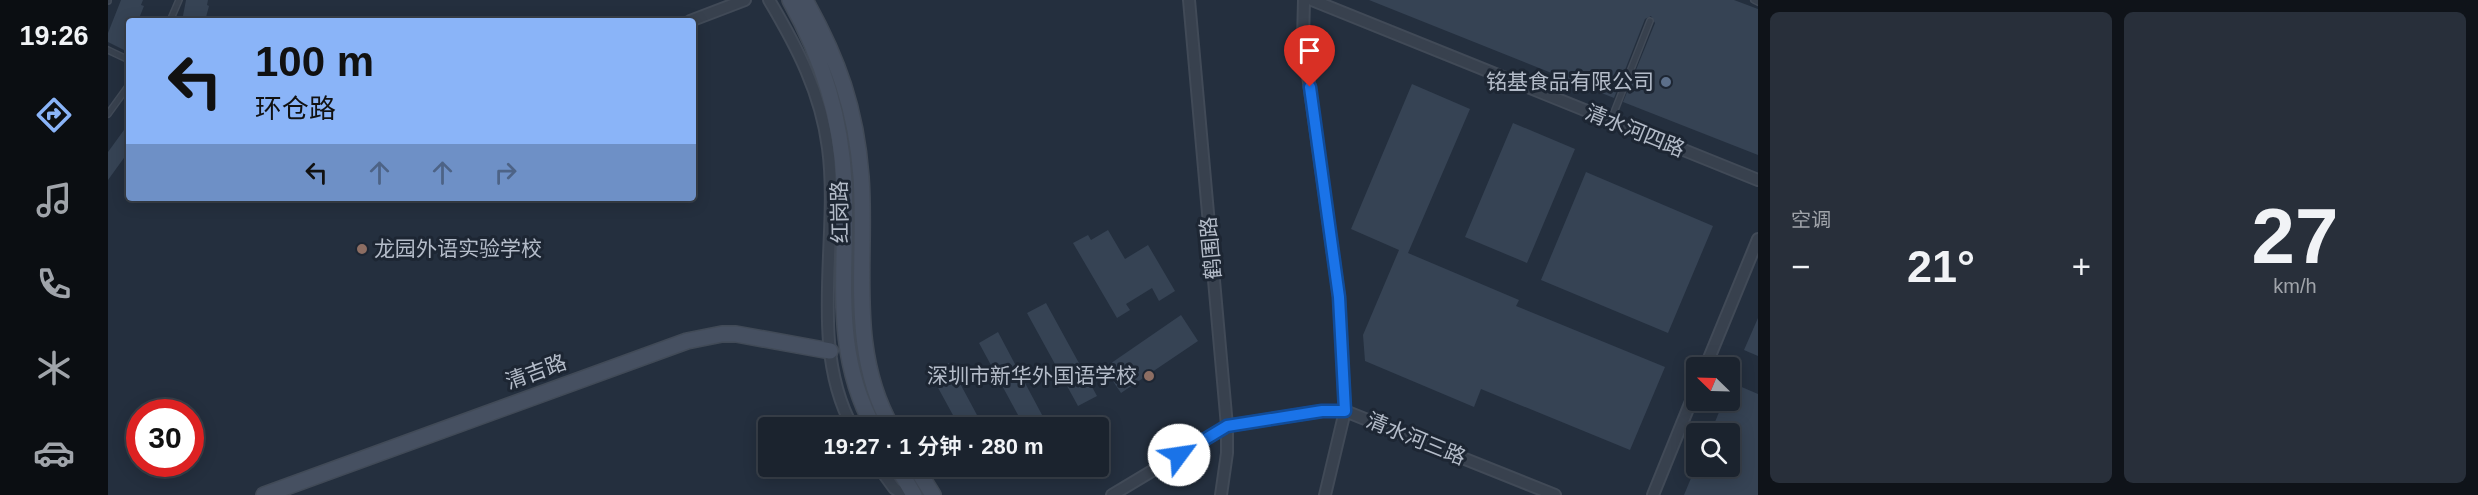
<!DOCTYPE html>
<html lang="zh">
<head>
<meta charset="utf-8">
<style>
  :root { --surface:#1b232e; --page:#282f3a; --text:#f1f3f6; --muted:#a0a4aa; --line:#39404a; --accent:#8ab4f8 }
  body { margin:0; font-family:Arial,"Noto Sans SC",sans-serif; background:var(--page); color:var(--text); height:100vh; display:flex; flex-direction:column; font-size:22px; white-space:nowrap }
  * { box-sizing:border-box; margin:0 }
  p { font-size:20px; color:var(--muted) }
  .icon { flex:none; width:33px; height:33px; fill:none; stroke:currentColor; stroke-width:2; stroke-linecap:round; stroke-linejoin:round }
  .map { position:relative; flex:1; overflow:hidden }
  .sheet { display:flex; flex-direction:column; gap:12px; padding:12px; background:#0f1319; width:720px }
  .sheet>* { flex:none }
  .hud { position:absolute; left:18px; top:18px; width:570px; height:183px; border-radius:6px; box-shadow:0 3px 15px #0003,0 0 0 2px var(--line); background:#8ab4f8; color:#111; overflow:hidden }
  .needle { width:39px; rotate:293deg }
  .tools { position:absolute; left:1578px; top:357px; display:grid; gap:12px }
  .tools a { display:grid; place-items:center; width:54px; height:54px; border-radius:6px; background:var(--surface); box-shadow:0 3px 15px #0003,0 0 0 2px var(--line); font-size:30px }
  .speed { position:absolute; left:18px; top:399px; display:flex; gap:12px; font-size:30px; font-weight:700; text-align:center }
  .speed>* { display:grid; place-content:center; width:78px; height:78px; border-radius:50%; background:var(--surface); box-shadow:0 3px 15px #0003,0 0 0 2px var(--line); line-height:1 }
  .speed .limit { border:9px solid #d22; background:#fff; color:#111 }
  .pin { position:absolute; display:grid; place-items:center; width:51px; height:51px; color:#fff; margin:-62px -26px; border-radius:50% 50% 50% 0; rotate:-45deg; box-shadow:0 0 6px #0007 }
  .pin .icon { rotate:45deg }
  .me { position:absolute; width:66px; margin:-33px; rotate:59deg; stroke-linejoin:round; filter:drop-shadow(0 0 4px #0008) }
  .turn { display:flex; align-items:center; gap:21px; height:126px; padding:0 30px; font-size:27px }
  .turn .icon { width:78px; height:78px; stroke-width:2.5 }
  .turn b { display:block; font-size:42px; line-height:51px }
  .lanes { display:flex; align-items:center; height:57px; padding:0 30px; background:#0003; justify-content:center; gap:30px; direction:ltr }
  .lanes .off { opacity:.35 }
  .big { font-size:45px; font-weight:600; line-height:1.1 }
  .sheet .tile { flex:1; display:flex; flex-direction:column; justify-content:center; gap:9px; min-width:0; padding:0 21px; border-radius:9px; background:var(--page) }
  .sheet .dial { align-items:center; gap:0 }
  .dial b { font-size:78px; line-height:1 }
  .heat { display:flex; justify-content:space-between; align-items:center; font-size:33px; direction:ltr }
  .sheet .tiles { flex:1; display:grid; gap:12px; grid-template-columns:repeat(2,1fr) }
  .trip { position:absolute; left:650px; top:417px; width:351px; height:60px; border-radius:6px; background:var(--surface); box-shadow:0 3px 15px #0003,0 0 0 2px var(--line); font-weight:600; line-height:60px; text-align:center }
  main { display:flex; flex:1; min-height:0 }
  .menu { display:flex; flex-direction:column; width:108px; justify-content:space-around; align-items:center; background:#0b0e12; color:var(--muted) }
  .menu .icon { width:42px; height:42px }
  .menu .selected { color:var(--accent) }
  .menu b { font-size:27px; color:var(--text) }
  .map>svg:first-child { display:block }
</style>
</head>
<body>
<main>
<nav class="menu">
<b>19:26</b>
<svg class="icon selected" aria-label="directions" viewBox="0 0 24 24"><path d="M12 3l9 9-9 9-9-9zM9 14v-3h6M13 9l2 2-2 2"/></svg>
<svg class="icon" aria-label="music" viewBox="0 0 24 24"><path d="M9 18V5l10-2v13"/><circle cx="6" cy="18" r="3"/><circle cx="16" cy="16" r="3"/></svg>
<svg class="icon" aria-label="phone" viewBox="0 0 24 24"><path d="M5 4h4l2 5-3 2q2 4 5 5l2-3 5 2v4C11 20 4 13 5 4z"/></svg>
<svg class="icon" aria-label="climate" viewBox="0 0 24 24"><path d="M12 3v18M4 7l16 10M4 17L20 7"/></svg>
<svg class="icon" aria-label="car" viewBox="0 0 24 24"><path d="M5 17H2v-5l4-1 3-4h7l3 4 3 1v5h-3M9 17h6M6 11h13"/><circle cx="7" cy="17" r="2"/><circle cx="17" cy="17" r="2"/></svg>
</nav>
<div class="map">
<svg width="1650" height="495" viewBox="0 0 1650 495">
  <rect width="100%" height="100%" fill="#242f3e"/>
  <path fill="#364354" d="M13,0H35L33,5L36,6L30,21H21V46L18,45L16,50L0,42V33Z
    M78,0H100L99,5L101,6L97,21H74Z
    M1261,0H1626L1650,9V155L1515,102L1547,23L1543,16L1537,19L1506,98Z
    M1304,84L1362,109L1300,253L1411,300L1408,306L1557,367L1522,450L1373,389L1366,407L1257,361L1255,335L1291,250L1243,229Z
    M21,123V151L0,180V152Z
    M1405,123L1467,149L1419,263L1357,237Z
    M1478,172L1605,226L1560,333L1433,280Z
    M1000,230L1017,259L1040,245L1067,291L1051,301L1044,288L1018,304L1022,310L1009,318L965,243L980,235L983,240Z
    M938,303L989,396L970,406L919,313Z
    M1073,315L1090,341L1013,393L996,368Z
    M1650,318V356L1636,350Z
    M890,332L941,428H917L871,343Z
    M841,363L876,428H852L822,373Z
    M1622,382L1650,394V495H1576L1588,466H1622V434H1602L1616,400H1622Z"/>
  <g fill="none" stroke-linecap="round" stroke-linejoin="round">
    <g stroke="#414a57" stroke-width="8">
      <path id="lane" d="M1646,0L1650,2
        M0,1V0
        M62,21L71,0
        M0,50L21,60
        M0,114L21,85
        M1503,120L1542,21"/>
    </g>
    <g stroke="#414a57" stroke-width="14">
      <path id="street" d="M661,0C689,47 713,93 720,148C732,238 699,345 745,428
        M1081,0L1119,426V453L1113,495
        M1196,0L1195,40L1231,297L1237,411L1217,495
        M1204,0L1650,180
        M582,21L637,0
        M1597,368L1650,239
        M770,466L786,488L796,495
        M1004,495L1119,426L1214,411H1237L1447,495
        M1545,495L1588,389"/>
    </g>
    <g stroke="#414a57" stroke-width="18">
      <path id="secondary" d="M682,0C714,57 733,116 736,182C740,268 722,348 766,428
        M697,0C730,59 748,109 753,177C759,262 739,350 784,428
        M789,466L806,495
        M807,466L825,495
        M156,495L579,341L614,334H628L722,351"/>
    </g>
    <use href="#lane" stroke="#38414e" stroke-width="5"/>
    <use href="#street" stroke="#38414e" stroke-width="10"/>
    <use href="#secondary" stroke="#465061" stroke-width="15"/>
  </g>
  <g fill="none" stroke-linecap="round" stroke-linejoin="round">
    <g stroke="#114b97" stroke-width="15">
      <path id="route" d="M1071,455L1119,426L1214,411H1237L1231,297L1202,87"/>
    </g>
    <use href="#route" stroke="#1a73e8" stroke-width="10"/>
  </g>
  <circle fill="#5c6f8a" stroke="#1d2633" stroke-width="2" cx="1558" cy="82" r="6"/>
  <g fill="#8d6e63" stroke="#1d2633" stroke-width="2">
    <circle cx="254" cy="249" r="6"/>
    <circle cx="1041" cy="376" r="6"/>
  </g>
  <g text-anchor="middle" stroke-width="6" stroke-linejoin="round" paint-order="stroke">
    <g font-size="21" fill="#b4bcc9" stroke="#1d2633" text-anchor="end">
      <text x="1546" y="89">铭基食品有限公司</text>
      <text x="266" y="256" text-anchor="start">龙园外语实验学校</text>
      <text x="1029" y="383">深圳市新华外国语学校</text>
    </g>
    <g font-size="21" fill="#b4bcc9" stroke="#1d2633">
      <text transform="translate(1527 131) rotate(22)" y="7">清水河四路</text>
      <text transform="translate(732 212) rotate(-91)" y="7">红岗路</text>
      <text transform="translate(1103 248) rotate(-95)" y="7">鹤围路</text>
      <text transform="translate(428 372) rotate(-20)" y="7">清吉路</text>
      <text transform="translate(1308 439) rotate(22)" y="7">清水河三路</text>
    </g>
  </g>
</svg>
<div class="tools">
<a><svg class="needle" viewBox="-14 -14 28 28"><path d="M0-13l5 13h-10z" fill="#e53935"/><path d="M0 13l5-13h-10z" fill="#a0a4aa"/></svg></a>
<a><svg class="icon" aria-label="search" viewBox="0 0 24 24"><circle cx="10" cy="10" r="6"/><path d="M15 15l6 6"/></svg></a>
</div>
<div class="speed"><div class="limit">30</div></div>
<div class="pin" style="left:1202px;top:87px;background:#d93025"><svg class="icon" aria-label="arrive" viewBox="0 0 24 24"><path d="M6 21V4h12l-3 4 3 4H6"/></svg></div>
<svg class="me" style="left:1071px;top:455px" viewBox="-20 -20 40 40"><circle r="19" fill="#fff"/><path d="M0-13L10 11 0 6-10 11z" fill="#1a73e8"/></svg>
<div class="trip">19:27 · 1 分钟 · 280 m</div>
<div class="hud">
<div class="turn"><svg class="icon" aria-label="left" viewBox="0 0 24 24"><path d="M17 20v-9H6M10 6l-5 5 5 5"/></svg><div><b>100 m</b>环仓路</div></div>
<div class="lanes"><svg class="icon" aria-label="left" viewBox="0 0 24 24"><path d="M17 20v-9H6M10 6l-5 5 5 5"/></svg><svg class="icon off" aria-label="ahead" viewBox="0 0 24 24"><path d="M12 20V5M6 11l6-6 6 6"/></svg><svg class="icon off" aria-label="ahead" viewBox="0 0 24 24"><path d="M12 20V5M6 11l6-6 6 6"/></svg><svg class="icon off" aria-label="right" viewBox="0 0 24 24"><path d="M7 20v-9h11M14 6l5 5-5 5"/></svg></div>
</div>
</div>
<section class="sheet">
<div class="tiles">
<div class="tile"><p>空调</p>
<div class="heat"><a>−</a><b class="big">21°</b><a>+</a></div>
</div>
<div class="tile dial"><b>27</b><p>km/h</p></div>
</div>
</section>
</main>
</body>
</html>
